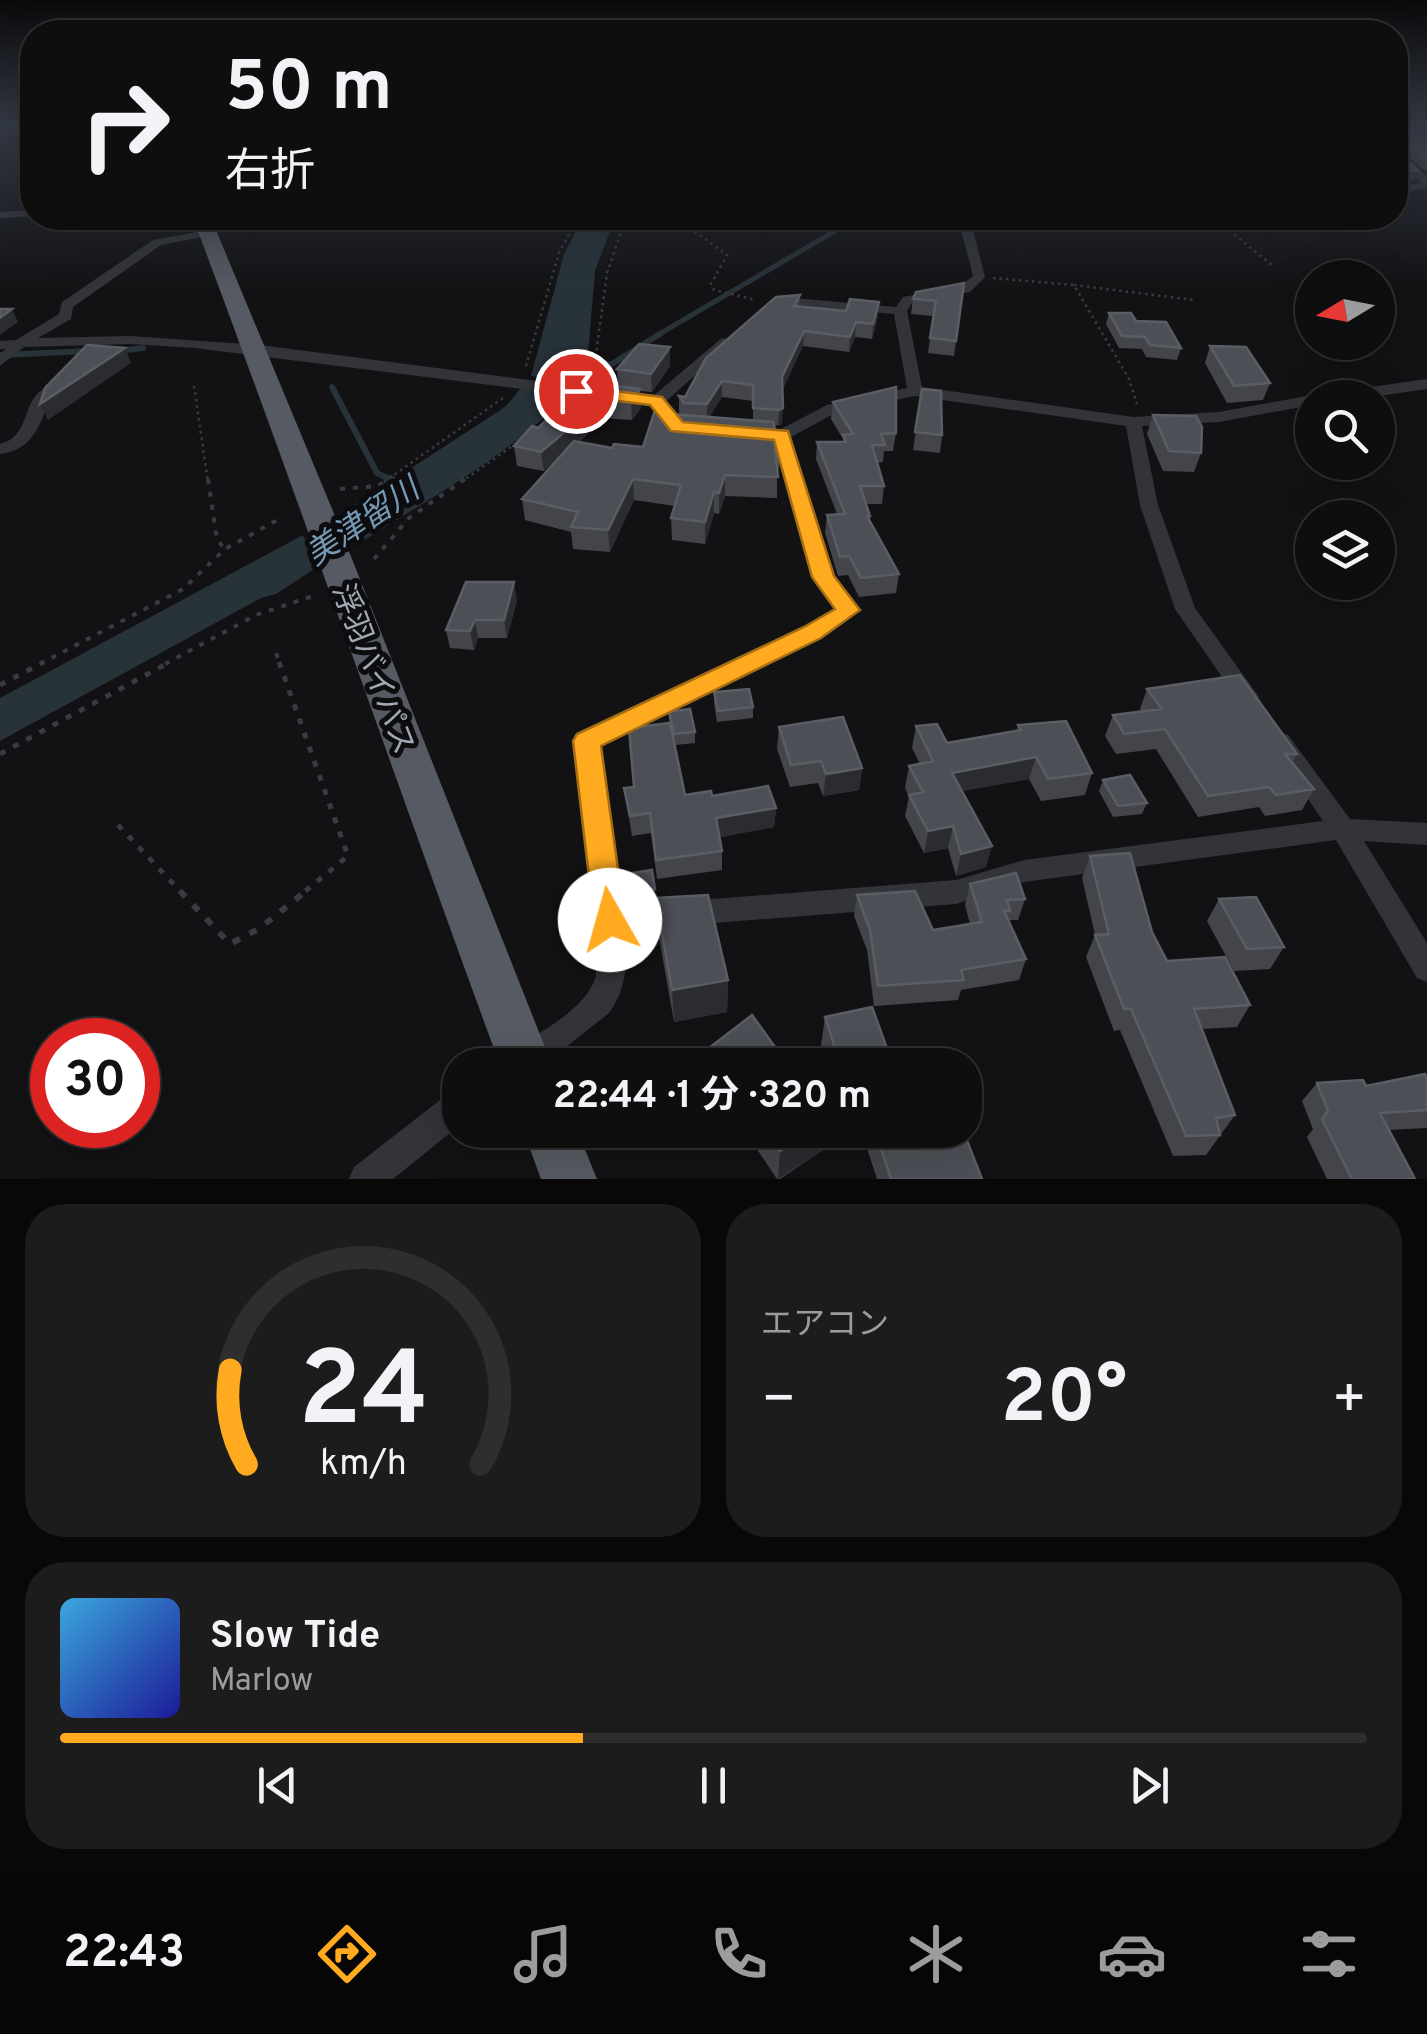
<!DOCTYPE html>
<html lang="ja">
<head>
<meta charset="utf-8">
<style>
  :root { --surface:#0e0e0f; --page:#1c1c1d; --text:#f1f3f6; --muted:#9b9c9e; --line:#2e2e2f; --accent:#ffaa1f }
  body { margin:0; font-family:Overpass,"Noto Sans JP",sans-serif; background:var(--page); color:var(--text); height:100vh; display:flex; flex-direction:column; font-size:38px; white-space:nowrap }
  * { box-sizing:border-box; margin:0 }
  p { font-size:32px; color:var(--muted) }
  .icon { flex:none; width:55px; height:55px; fill:none; stroke:currentColor; stroke-width:2; stroke-linecap:round; stroke-linejoin:round }
  .map { position:relative; height:1179px; overflow:hidden }
  .details { display:flex; flex-direction:column; gap:25px; padding:25px; background:#080808; flex:1 }
  .details>* { flex:none }
  .banner { position:absolute; left:20px; top:20px; width:1388px; height:210px; border-radius:40px; box-shadow:0 10px 40px #0002,0 0 0 2px var(--line); background:#0e0e0f; color:var(--text); overflow:hidden }
  .needle { width:65px; rotate:260deg }
  .buttons { position:absolute; left:1295px; top:260px; display:grid; gap:20px }
  .buttons a { display:grid; place-items:center; width:100px; height:100px; border-radius:50%; background:var(--surface); box-shadow:0 10px 40px #0002,0 0 0 2px var(--line); font-size:50px }
  .speed { position:absolute; left:30px; top:1018px; display:flex; gap:20px; font-size:50px; font-weight:700; text-align:center }
  .speed>* { display:grid; place-content:center; width:130px; height:130px; border-radius:50%; background:var(--surface); box-shadow:0 10px 40px #0002,0 0 0 2px var(--line); line-height:1 }
  .speed .limit { border:15px solid #d22; background:#fff; color:#111 }
  .pin { position:absolute; display:grid; place-items:center; width:85px; height:85px; color:#fff; margin:-42px; border:5px solid #fff; border-radius:50%; box-shadow:0 2px 10px #0007 }
  .me { position:absolute; width:110px; margin:-55px; rotate:353deg; stroke-linejoin:round; filter:drop-shadow(0 0 8px #0008) }
  .turn { display:flex; align-items:center; gap:35px; height:210px; padding:0 40px; font-size:45px }
  .turn .icon { width:130px; height:130px; stroke-width:2.5 }
  .turn b { display:block; font-size:70px; line-height:85px }
  .big { font-size:75px; font-weight:700; line-height:1.1 }
  .details .card { flex:1; display:flex; flex-direction:column; justify-content:center; gap:15px; min-width:0; padding:0 35px; border-radius:40px; background:var(--page) }
  .details .dial { align-items:center; gap:0 }
  .dial svg { height:260px; overflow:visible; fill:none; stroke:var(--line); stroke-width:7; stroke-linecap:round; text-anchor:middle }
  .dial text { fill:var(--text); stroke:none }
  .song { display:flex; align-items:center; gap:30px }
  .cover { width:120px; height:120px; border-radius:15px; background:linear-gradient(135deg,hsl(200 70% 55%),hsl(240 70% 35%)) }
  .played { height:10px; border-radius:5px; background:linear-gradient(90deg,var(--accent) 40%,var(--line) 40%) }
  .keys { display:flex; justify-content:space-around; direction:ltr }
  .heat { display:flex; justify-content:space-between; align-items:center; font-size:55px; direction:ltr }
  .details .tiles { flex:1; display:grid; gap:25px; grid-template-columns:1fr 1fr }
  .card:last-child { grid-column:span 2 }
  .trip { position:absolute; left:442px; top:1048px; width:540px; height:100px; border-radius:40px; background:var(--surface); box-shadow:0 10px 40px #0002,0 0 0 2px var(--line); font-weight:700; line-height:100px; text-align:center }
  .tab-bar { display:flex; height:160px; justify-content:space-around; align-items:center; background:#060606; color:var(--muted) }
  .tab-bar .icon { width:70px; height:70px }
  .tab-bar .active { color:var(--accent) }
  .tab-bar b { font-size:45px; color:var(--text) }
  .map>svg:first-child { display:block }
</style>
</head>
<body>
<div class="map">
<svg width="1427" height="1179" viewBox="0 0 1427 1179">
  <rect width="100%" height="100%" fill="#121214"/>
  <path fill="#273239" d="M583,218H615L595,271L588,354L575,381L531,376L564,254Z
    M522,387L571,392C512,454 430,498 358,544L344,512L505,407Z
    M303,535L316,568L0,741V698Z"/>
  <g fill="none" stroke-linecap="round" stroke-linejoin="round">
    <path stroke="#273239" stroke-width="4" d="M854,220L857,218"/>
    <path stroke="#273239" stroke-width="5" d="M656,336L857,218"/>
    <path stroke="#273239" stroke-width="6" d="M119,351L143,348
      M0,355L90,351
      M573,369L612,364L660,334
      M332,387L377,473L396,482"/>
    <path stroke="#273239" stroke-width="8" d="M390,479L403,485"/>
    <path fill="#273239" fill-rule="evenodd" d="M399,486L412,489L418,497L412,505L276,594L261,598L246,594L240,585L246,576L386,489Z"/>
    <path stroke="#383b40" stroke-width="2.5" stroke-dasharray="2.5 4" stroke-linecap="butt" d="M658,218L694,231L727,255L711,284L714,290L756,300
      M1214,218L1273,266
      M993,278L1074,285L1129,379L1137,404
      M1074,285L1194,300
      M526,366L559,253L577,218
      M587,374L595,361L607,273L626,218
      M194,386L208,482
      M384,482L503,398
      M461,482L521,440"/>
    <path stroke="#383b40" stroke-width="4" stroke-dasharray="5 8" stroke-linecap="butt" d="M208,479L217,540L225,549
      M340,489L378,486L388,479
      M374,559L409,518L465,479
      M276,653L280,664
      M40,664L183,589L225,549L281,518
      M165,664L256,615L313,596"/>
    <path stroke="#383b40" stroke-width="5" stroke-dasharray="6 9" stroke-linecap="butt" d="M279,662L348,856L303,893
      M0,685L44,662
      M0,754L170,662
      M118,825L182,893"/>
    <path stroke="#383b40" stroke-width="6" stroke-dasharray="8 11" stroke-linecap="butt" d="M180,891L230,944L260,928L306,891"/>
    <path fill="#333439" fill-rule="evenodd" d="M1395,150L1427,177V188L1395,193V187L1422,183L1395,158Z
      M32,210V216L0,218V212Z
      M958,218H970L985,277L970,292L912,303L907,311L922,387L1133,417L1219,412L1312,395L1318,398H1312V405L1219,422L1142,426L1158,505L1195,608L1259,697L1256,703H1240L1175,609L1140,505L1126,426L915,396L839,411L791,437L833,576L858,610L819,638L599,745L623,906L956,880L1024,860L1323,821L1268,741L1272,735L1280,732L1288,735L1350,819L1427,823V845L1364,841L1427,943V982L1417,978L1336,840L1024,882L956,904L625,930C627,960 628,988 609,1013L543,1065H500L505,1054C534,1035 586,1011 596,976V912L575,741L579,735L805,628L836,608L813,577L775,439L750,437L742,432L750,427L779,430L827,405L907,388L894,314L784,305L774,309L767,305L782,297L896,307L903,297L961,286L973,276Z
      M208,230L212,231V235L161,245L73,307L71,319L38,338L130,336L260,345L653,396L722,338L734,341L665,402L682,423L674,428L668,426L651,405L195,348L130,344L24,347L0,366V354L6,349H0V341L16,340L59,314L62,302L153,240Z
      M1427,379V389L1364,398H1321L1328,393Z
      M43,389L51,394C41,423 34,450 0,454V444C30,437 22,402 43,389Z
      M460,1088V1125L393,1179H349L354,1167L449,1093Z"/>
    <path fill="#565a62" fill-rule="evenodd" d="M193,218H211L335,516L552,1065H500C396,783 299,499 193,218Z
      M523,1130H577L597,1179H541Z"/>
  </g>
  <path fill="#43454a" fill-rule="evenodd" d="M1395,126L1427,131V172L1397,148L1396,151L1418,170L1414,180L1395,184Z
    M921,218H941L940,228L921,227Z
    M964,283L954,356L928,353L933,316L911,314L913,299Z
    M800,295L799,306L878,316L872,339L855,337L849,352L803,346L782,391V424L774,426L780,448L779,469H777V498L725,496L719,514L714,513L705,544L672,540L671,518L675,506L634,500L610,552L573,549L571,532L525,520L522,499L558,459L544,471L517,466L514,446L538,428L593,429L579,442L612,448L643,447L671,414L681,415L679,413V396L685,397ZM722,397L753,401V421L709,417Z
    M1109,313L1136,321L1181,348L1177,360L1146,357L1142,349L1119,348L1106,324Z
    M1210,346L1270,383L1263,400L1227,403L1205,363Z
    M670,366L652,392L640,391L641,408L632,420L602,418L600,399L618,386L617,369Z
    M922,389L942,435L940,453L913,450Z
    M833,402L896,433L893,451H884L883,462L877,463L884,486L882,504H866L870,516V521L899,574L896,593L859,597L848,575L838,576L825,533L827,515L837,514L816,459L817,442H843V439L831,419Z
    M1153,415L1201,453L1194,472L1163,471L1147,434Z
    M517,600L507,638H478L474,650L450,648L446,630Z
    M1147,689L1297,754L1292,763L1314,789L1302,810L1265,816L1259,807L1198,817L1156,749L1116,754L1105,736L1113,715L1141,712L1140,709Z
    M714,692L753,707V718L717,722L714,703Z
    M669,712L695,732V743L675,745L685,795L712,796L776,808L774,827L720,837L722,851V870L657,879L651,833L632,836L624,788L634,787L670,723Z
    M1018,725L1092,773L1085,795L1041,801L1029,779L962,791L986,867L956,876L948,848L924,853L905,816L909,796L905,788L909,766L920,764L912,748L916,726L947,743L1017,730Z
    M779,727L862,768L859,790L823,796L818,783L790,787L777,749Z
    M1103,780L1147,803L1142,814L1113,817L1099,791Z
    M1090,856L1152,932L1167,961L1250,1005L1237,1027L1201,1029L1235,1115L1206,1155L1173,1156L1120,1030L1114,1031L1086,957L1095,935L1082,878Z
    M625,874L655,889L656,900L628,902Z
    M970,884L1025,899L1018,920H1009L1026,959L1019,980L961,990L958,1000L874,1006L867,950L854,916L857,895L933,930L970,924L965,905Z
    M656,898L728,980L727,1012L674,1022L658,931Z
    M1219,899L1284,947L1270,969L1234,971L1207,921Z
    M825,1017L893,1065H828L821,1045Z
    M709,1048L788,1065H709Z
    M1427,1078V1128L1389,1130L1415,1179H1327L1307,1137L1313,1129L1302,1101L1317,1083L1366,1086Z
    M744,1130H826L823,1150L780,1179H777Z
    M861,1130H956L959,1139L982,1179H877Z"/>
  <path fill="#2b2c30" d="M1418,170L1414,180L1395,184L1397,174Z
    M879,302L878,316L872,339L873,324Z
    M12,309L18,322L0,335V318Z
    M856,322L855,337L849,352L850,337Z
    M804,331L803,346L781,393L782,377Z
    M670,347V366L652,392L651,374Z
    M125,348L131,363L48,420L40,404Z
    M722,381V397L707,421V404Z
    M640,389L641,408L632,420L631,401Z
    M783,408L782,424L778,426L779,410Z
    M591,410L593,429L544,471L541,452Z
    M725,475V496L719,514V493Z
    M633,479L634,500L610,552L608,530Z
    M714,492V513L705,544V522Z
    M514,582L517,600L507,638L504,620Z
    M475,620L478,638L474,650L470,631Z
    M1036,757L1029,779L947,794L952,773Z
    M862,768L859,790L823,796L826,774Z
    M776,808L774,827L716,838V818Z
    M953,826L948,848L924,853L928,831Z
    M992,846L986,867L956,876L961,854Z
    M728,980L727,1012L674,1022L672,990Z
    M852,1057L851,1065H838L839,1060Z
    M813,1130H826L823,1150L778,1179L780,1151Z"/>
  <path fill="#4d4f56" stroke="#5b5d65" stroke-width="2.5" d="M1395,126H1411L1427,131V159L1399,137L1396,151L1418,170L1397,174L1395,172Z
    M964,283L956,341L930,338L936,301L913,299L916,292Z
    M800,295L794,306L846,311L850,299L879,302L873,324L856,322L850,337L804,331L782,377L783,408L779,410L753,408V385L722,381L707,404L684,403L679,396L685,397L706,358L776,297Z
    M0,309H12L0,318Z
    M1109,313H1131L1136,321L1166,322L1181,348L1150,345L1145,337L1122,336Z
    M639,344L670,347L651,374L617,369Z
    M87,345L125,348L40,404L45,388Z
    M1210,346L1246,347L1270,383L1234,386Z
    M606,385L640,389L631,401L600,399Z
    M896,387V433L881,434L885,445H872L884,486H860L870,516H867L899,574L861,578L849,556L840,557L827,515L845,514L817,442H846L843,435L853,434L833,402Z
    M922,389L941,391L942,435L915,432Z
    M658,401L671,414L773,422L780,448L775,449L778,477L725,475L719,493L714,492L705,522L671,518L681,485L633,479L608,530L571,527L578,512L522,499L574,441L612,448L614,444L643,447Z
    M564,403L591,410L541,452L514,446L532,426L538,428Z
    M1153,415L1196,416L1202,427L1201,453L1169,451Z
    M466,582H514L504,620H475L470,631L446,630Z
    M1240,675L1297,754H1285L1314,789L1276,795L1269,787L1208,796L1165,729L1124,734L1113,715L1162,709L1147,689Z
    M749,689L753,707L718,711L714,692Z
    M690,709L695,732L674,734L669,712Z
    M843,717L862,768L826,774L821,761L791,765L779,727Z
    M1066,721L1092,773L1048,779L1036,757L952,773L992,846L961,854L953,826L928,831L909,795L923,792L909,766L933,761L916,726L937,724L947,743L1021,730L1018,725Z
    M670,723L685,795L711,791L712,796L768,786L776,808L716,818L722,851L656,860L650,813L630,816L624,788L634,787L629,728Z
    M1130,775L1147,803L1118,806L1103,780Z
    M1130,853L1152,932L1167,961L1225,957L1250,1005L1194,1009L1235,1115L1216,1118L1220,1135L1186,1136L1131,1009H1124L1095,935L1109,934L1090,856Z
    M652,870L655,889L627,891L625,874Z
    M1016,873L1025,899L1007,900L1010,911H1004L1026,959L961,970L964,980L878,986L870,930L857,895L915,891L933,930L982,922L970,884Z
    M708,895L728,980L672,990L656,898Z
    M1256,897L1284,947L1247,949L1219,899Z
    M872,1007L893,1065H855L852,1057L839,1060L825,1017Z
    M752,1015L788,1065H721L709,1048Z
    M1425,1074L1427,1078V1110L1380,1113L1415,1179H1352L1322,1119L1328,1111L1317,1083L1363,1080L1366,1086Z
    M766,1130H813L780,1151Z
    M875,1130H956L959,1139L966,1138L982,1179H891Z"/>
  <linearGradient id="sky" x2="0" y2="1"><stop stop-color="#0a0a0b"/><stop offset="0.43" stop-color="#333945"/><stop offset="1" stop-color="#333945" stop-opacity="0"/></linearGradient>
  <rect width="1427" height="291" fill="url(#sky)"/>
  <path fill="#ffaa1f" stroke="#a66e14" stroke-width="2.5" d="M576,386L662,397L683,422L788,431L834,576L860,610L821,638L601,746L625,920L621,929L610,934L598,929L594,920L573,741L577,734L804,627L835,609L812,577L774,440L671,431L650,405L570,395V387Z"/>
  <g text-anchor="middle" stroke-width="10" stroke-linejoin="round" paint-order="stroke">
    <g font-size="30" fill="#a2a9b6" stroke="#0d0d0f">
      <text transform="translate(374 669) rotate(69)" y="10">浮羽バイパス</text>
    </g>
    <g font-size="32" font-style="italic" fill="#759ab5" stroke="#0d0d0f">
      <text transform="translate(362 521) rotate(-34)" y="11">美津留川</text>
    </g>
  </g>
</svg>
<div class="buttons">
<a><svg class="needle" viewBox="-14 -14 28 28"><path d="M0-13l5 13h-10z" fill="#e53935"/><path d="M0 13l5-13h-10z" fill="#9b9c9e"/></svg></a>
<a><svg class="icon" aria-label="search" viewBox="0 0 24 24"><circle cx="10" cy="10" r="6"/><path d="M15 15l6 6"/></svg></a>
<a><svg class="icon" aria-label="layers" viewBox="0 0 24 24"><path d="M12 4l9 5-9 5-9-5zM3 14l9 5 9-5"/></svg></a>
</div>
<div class="speed"><div class="limit">30</div></div>
<div class="pin" style="left:576px;top:391px;background:#d93025"><svg class="icon" aria-label="arrive" viewBox="0 0 24 24"><path d="M6 21V4h12l-3 4 3 4H6"/></svg></div>
<svg class="me" style="left:610px;top:920px" viewBox="-20 -20 40 40"><circle r="19" fill="#fff"/><path d="M0-13L10 11 0 6-10 11z" fill="#ffaa1f"/></svg>
<div class="trip">22:44 · 1 分 · 320 m</div>
<div class="banner">
<div class="turn"><svg class="icon" aria-label="right" viewBox="0 0 24 24"><path d="M7 20v-9h11M14 6l5 5-5 5"/></svg><div><b>50 m</b>右折</div></div>
</div>
</div>
<section class="details">
<div class="tiles">
<div class="card dial"><svg viewBox="0 0 100 80">
<path d="M14 69A42 42 0 1 1 86 69"/>
<path d="M14 69A42 42 0 0 1 9 40" stroke="#ffaa1f"/>
<text x="50" y="56" font-size="32" font-weight="700">24</text>
<text x="50" y="72" font-size="11">km/h</text>
</svg></div>
<div class="card"><p>エアコン</p>
<div class="heat"><a>−</a><b class="big">20°</b><a>+</a></div>
</div>
<div class="card">
<div class="song"><i class="cover"></i><div><b>Slow Tide</b><p>Marlow</p></div></div>
<div class="played"></div>
<div class="keys"><svg class="icon" aria-label="previous" viewBox="0 0 24 24"><path d="M18 5L8 12l10 7zM5 5v14"/></svg><svg class="icon" aria-label="pause" viewBox="0 0 24 24"><path d="M8 5v14M16 5v14"/></svg><svg class="icon" aria-label="next" viewBox="0 0 24 24"><path d="M6 5l10 7-10 7zM19 5v14"/></svg></div>
</div>
</div>
</section>
<nav class="tab-bar">
<b>22:43</b>
<svg class="icon active" aria-label="directions" viewBox="0 0 24 24"><path d="M12 3l9 9-9 9-9-9zM9 14v-3h6M13 9l2 2-2 2"/></svg>
<svg class="icon" aria-label="music" viewBox="0 0 24 24"><path d="M9 18V5l10-2v13"/><circle cx="6" cy="18" r="3"/><circle cx="16" cy="16" r="3"/></svg>
<svg class="icon" aria-label="phone" viewBox="0 0 24 24"><path d="M5 4h4l2 5-3 2q2 4 5 5l2-3 5 2v4C11 20 4 13 5 4z"/></svg>
<svg class="icon" aria-label="climate" viewBox="0 0 24 24"><path d="M12 3v18M4 7l16 10M4 17L20 7"/></svg>
<svg class="icon" aria-label="car" viewBox="0 0 24 24"><path d="M5 17H2v-5l4-1 3-4h7l3 4 3 1v5h-3M9 17h6M6 11h13"/><circle cx="7" cy="17" r="2"/><circle cx="17" cy="17" r="2"/></svg>
<svg class="icon" aria-label="filters" viewBox="0 0 24 24"><path d="M4 7h16M4 17h16"/><circle cx="9" cy="7" r="2"/><circle cx="15" cy="17" r="2"/></svg>
</nav>
</body>
</html>
